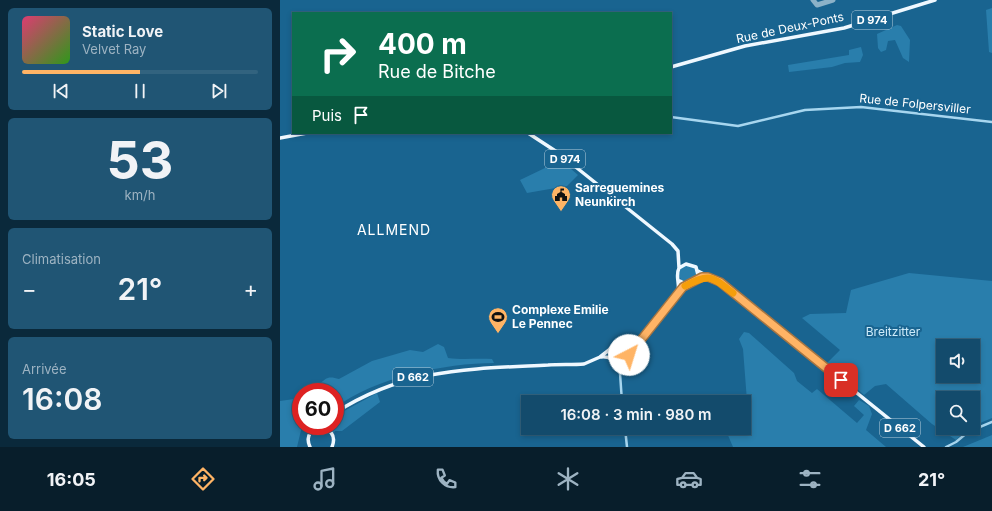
<!DOCTYPE html>
<html lang="fr">
<head>
<meta charset="utf-8">
<style>
  :root { --surface:#134b6c; --page:#205574; --text:#f1f3f6; --muted:#9db3c2; --line:#32637f; --accent:#ffb465 }
  body { margin:0; font-family:Inter,sans-serif; background:var(--page); color:var(--text); height:100vh; display:flex; flex-direction:column; font-size:15px; white-space:nowrap }
  * { box-sizing:border-box; margin:0 }
  p { font-size:13px; color:var(--muted) }
  .icon { flex:none; width:22px; height:22px; fill:none; stroke:currentColor; stroke-width:2; stroke-linecap:round; stroke-linejoin:round }
  .map { position:relative; flex:1; overflow:hidden }
  .drawer { display:flex; flex-direction:column; gap:8px; padding:8px; background:#0a293b; width:280px }
  .drawer>* { flex:none }
  .guide { position:absolute; left:12px; top:12px; width:380px; height:122px; border-radius:0px; box-shadow:0 2px 6px #0003,0 0 0 1px var(--line); background:#0b6e4f; color:#fff; overflow:hidden }
  .tools { position:absolute; left:656px; top:339px; display:grid; gap:8px }
  .tools a { display:grid; place-items:center; width:44px; height:44px; border-radius:0px; background:var(--surface); box-shadow:0 2px 6px #0003,0 0 0 1px var(--line); font-size:20px }
  .speed { position:absolute; left:12px; top:383px; display:flex; gap:8px; font-size:20px; font-weight:700; text-align:center }
  .speed>* { display:grid; place-content:center; width:52px; height:52px; border-radius:50%; background:var(--surface); box-shadow:0 2px 6px #0003,0 0 0 1px var(--line); line-height:1 }
  .speed .limit { border:6px solid #d22; background:#fff; color:#111 }
  .pin { position:absolute; display:grid; place-items:center; width:34px; height:34px; color:#fff; margin:-17px; border-radius:8px; box-shadow:0 2px 6px #0006 }
  .me { position:absolute; width:44px; margin:-22px; rotate:40deg; stroke-linejoin:round; filter:drop-shadow(0 0 3px #0008) }
  .turn { display:flex; align-items:center; gap:14px; height:84px; padding:0 20px; font-size:18px }
  .turn .icon { width:52px; height:52px; stroke-width:2.5 }
  .turn b { display:block; font-size:28px; line-height:34px }
  .then { display:flex; align-items:center; height:38px; padding:0 20px; background:#0003; gap:8px; font-size:15px }
  .big { font-size:30px; font-weight:600; line-height:1.1 }
  .drawer .tile { flex:1; display:flex; flex-direction:column; justify-content:center; gap:6px; min-width:0; padding:0 14px; border-radius:6px; background:var(--page) }
  .drawer .dial { align-items:center; gap:0 }
  .dial b { font-size:52px; line-height:1 }
  .song { display:flex; align-items:center; gap:12px }
  .cover { width:48px; height:48px; border-radius:6px; background:linear-gradient(135deg,hsl(340 70% 55%),hsl(110 70% 35%)) }
  .played { height:4px; border-radius:2px; background:linear-gradient(90deg,var(--accent) 50%,var(--line) 50%) }
  .keys { display:flex; justify-content:space-around; direction:ltr }
  .heat { display:flex; justify-content:space-between; align-items:center; font-size:22px; direction:ltr }
  .trip { position:absolute; left:241px; top:395px; width:230px; height:40px; border-radius:0px; background:var(--surface); box-shadow:0 2px 6px #0003,0 0 0 1px var(--line); font-weight:600; line-height:40px; text-align:center }
  .tab-bar { display:flex; height:64px; justify-content:space-around; align-items:center; background:#081e2b; color:var(--muted) }
  .tab-bar .icon { width:28px; height:28px }
  .tab-bar .on { color:var(--accent) }
  .tab-bar b { font-size:18px; color:var(--text) }
  main { display:flex; flex:1; min-height:0 }
  .map>svg:first-child { display:block }
</style>
</head>
<body>
<main>
<section class="drawer">
<div class="tile">
<div class="song"><i class="cover"></i><div><b>Static Love</b><p>Velvet Ray</p></div></div>
<div class="played"></div>
<div class="keys"><svg class="icon" aria-label="previous" viewBox="0 0 24 24"><path d="M18 5L8 12l10 7zM5 5v14"/></svg><svg class="icon" aria-label="pause" viewBox="0 0 24 24"><path d="M8 5v14M16 5v14"/></svg><svg class="icon" aria-label="next" viewBox="0 0 24 24"><path d="M6 5l10 7-10 7zM19 5v14"/></svg></div>
</div>
<div class="tile dial"><b>53</b><p>km/h</p></div>
<div class="tile"><p>Climatisation</p>
<div class="heat"><a>−</a><b class="big">21°</b><a>+</a></div>
</div>
<div class="tile"><p>Arrivée</p><b class="big">16:08</b></div>
</section>
<div class="map">
<svg width="712" height="447" viewBox="0 0 712 447">
  <rect width="100%" height="100%" fill="#196490"/>
  <path fill="#297eac" fill-rule="evenodd" d="M712,8V53L709,52L706,10Z
    M617,25L621,26L630,40L629,62L623,58L615,40L608,41L606,50L601,52L598,48L597,34Z
    M581,47L583,55L580,62L565,63L552,67L509,72L508,65L569,55V50Z
    M275,155L298,175L287,186L247,193L240,180L265,168Z
    M399 274a9 9 0 1 1 18 0a9 9 0 1 1-18 0Z
    M629,273L712,281V418L693,426V398H663V428H689L676,440L652,424L606,384L595,386L584,395L547,363L560,350L522,318L530,314L566,313L571,290ZM663,346H693V376H663Z
    M464,332L469,333L514,373L517,381L532,393L537,389L577,423L584,415L574,406L579,400L589,406L592,414L586,430L606,447H453L447,433L449,428H464V416L468,414L463,349L459,339Z
    M158,344L164,347L168,358C183,360 197,358 212,359L214,363C166,363 93,378 55,408V392H40L38,386C46,377 49,376 59,379L92,361L130,350L143,352Z
    M97,393L100,402L62,431H55L54,433L50,429V426H55V416Z
    M21,398L22,426L17,447H0V401Z
    M712,435V447H683Z"/>
  <g fill="none" stroke-linecap="round" stroke-linejoin="round">
    <path stroke="#8cb2c8" stroke-width="5" d="M533,0L537,5L553,0"/>
    <path stroke="#a7d6ef" stroke-width="2.5" d="M391,117L458,126L525,110L581,107L712,122
      M336,362L340,373L342,402
      M345,428L347,447
      M666,447L676,442L688,432L712,422"/>
    <path stroke="#eff8ff" stroke-width="3.5" d="M391,67L465,46L564,28L655,0
      M248,133L277,152L392,244L398,251L399,268
      M0,138L27,133
      M418,271L439,282L644,447
      M398,292C400,283 395,276 399,268L406,264L416,267L418,275L414,282L407,285L400,281
      M350,353L407,285
      M321,357C330,355 334,363 343,362L349,355L348,345
      M331,358L329,350L335,342C343,340 347,347 356,346
      M55,413C124,368 189,369 268,365C280,364 292,365 304,364L320,357L329,350
      M30,447C19,422 62,422 52,447"/>
  </g>
  <g fill="none" stroke-linecap="round" stroke-linejoin="round">
    <g stroke="#a67542" stroke-width="10">
      <path id="route" d="M349,355L403,287L422,277H428L440,282L561,380"/>
    </g>
    <use href="#route" stroke="#ffb465" stroke-width="7"/>
    <path stroke="#f59e0b" stroke-width="7" d="M405,286C430,273 431,276 453,293"/>
  </g>
  <defs>
    <g id="civic-pin" transform="scale(1)"><path d="M0 17L-7.5 6A9.5 9.5 0 1 1 7.5 6Z" fill="#ffb465" stroke="#196490"/><path d="M-.6-6.5H3V-4.5H.6V-3L4-1V1h2V6H-6V1h2V-1L-.6-3ZM-1.2 2.5V6h2.4V2.5Z" fill="#111"/></g>
    <g id="stadium-pin" transform="scale(1)"><path d="M0 17L-7.5 6A9.5 9.5 0 1 1 7.5 6Z" fill="#ffb465" stroke="#196490"/><path d="M0-5a6.5 5 0 1 0 0 10a6.5 5 0 1 0 0-10ZM-3.5-1.8h7v3.6h-7Z" fill="#111"/></g>
  </defs>
  <g fill-rule="evenodd">
    <use href="#civic-pin" x="281" y="195"/>
    <use href="#stadium-pin" x="218" y="317"/>
  </g>
  <g text-anchor="middle" stroke-width="4" stroke-linejoin="round" paint-order="stroke">
    <g fill="#196490" stroke="#bad0de" stroke-width="1">
      <rect x="572" y="11" width="40" height="18" rx="3"/>
      <rect x="265" y="150" width="40" height="18" rx="3"/>
      <rect x="113" y="368" width="40" height="18" rx="3"/>
      <rect x="600" y="419" width="40" height="18" rx="3"/>
    </g>
    <g font-size="11" font-weight="bold" fill="#fff">
      <text x="592" y="24">D 974</text>
      <text x="285" y="163">D 974</text>
      <text x="133" y="381">D 662</text>
      <text x="620" y="432">D 662</text>
    </g>
    <g font-size="12" fill="#fff" stroke="#196490">
      <text transform="translate(510 28) rotate(-12)" y="4">Rue de Deux-Ponts</text>
      <text transform="translate(635 104) rotate(6)" y="4">Rue de Folpersviller</text>
    </g>
    <g font-size="12" font-weight="bold" fill="#fff" stroke="#196490" text-anchor="start">
      <text x="295" y="192">Sarreguemines<tspan x="295" dy="14">Neunkirch</tspan></text>
      <text x="232" y="314">Complexe Emilie<tspan x="232" dy="14">Le Pennec</tspan></text>
    </g>
    <g font-size="12" fill="#cdebfa" stroke="#196490">
      <text x="613" y="336">Breitzitter</text>
    </g>
    <g font-size="14" letter-spacing="1" fill="#fff" stroke="#196490">
      <text x="114" y="235">ALLMEND</text>
    </g>
  </g>
</svg>
<div class="tools">
<a><svg class="icon" aria-label="sound" viewBox="0 0 24 24"><path d="M4 9h4l5-4v14l-5-4H4zM17 9q2 3 0 6"/></svg></a>
<a><svg class="icon" aria-label="search" viewBox="0 0 24 24"><circle cx="10" cy="10" r="6"/><path d="M15 15l6 6"/></svg></a>
</div>
<div class="speed"><div class="limit">60</div></div>
<div class="pin" style="left:561px;top:380px;background:#d93025"><svg class="icon" aria-label="arrive" viewBox="0 0 24 24"><path d="M6 21V4h12l-3 4 3 4H6"/></svg></div>
<svg class="me" style="left:349px;top:355px" viewBox="-20 -20 40 40"><circle r="19" fill="#fff"/><path d="M0-13L10 11 0 6-10 11z" fill="#ffb465"/></svg>
<div class="trip">16:08 · 3 min · 980 m</div>
<div class="guide">
<div class="turn"><svg class="icon" aria-label="right" viewBox="0 0 24 24"><path d="M7 20v-9h11M14 6l5 5-5 5"/></svg><div><b>400 m</b>Rue de Bitche</div></div>
<div class="then">Puis<svg class="icon" aria-label="arrive" viewBox="0 0 24 24"><path d="M6 21V4h12l-3 4 3 4H6"/></svg></div>
</div>
</div>
</main>
<nav class="tab-bar">
<b>16:05</b>
<svg class="icon on" aria-label="directions" viewBox="0 0 24 24"><path d="M12 3l9 9-9 9-9-9zM9 14v-3h6M13 9l2 2-2 2"/></svg>
<svg class="icon" aria-label="music" viewBox="0 0 24 24"><path d="M9 18V5l10-2v13"/><circle cx="6" cy="18" r="3"/><circle cx="16" cy="16" r="3"/></svg>
<svg class="icon" aria-label="phone" viewBox="0 0 24 24"><path d="M5 4h4l2 5-3 2q2 4 5 5l2-3 5 2v4C11 20 4 13 5 4z"/></svg>
<svg class="icon" aria-label="climate" viewBox="0 0 24 24"><path d="M12 3v18M4 7l16 10M4 17L20 7"/></svg>
<svg class="icon" aria-label="car" viewBox="0 0 24 24"><path d="M5 17H2v-5l4-1 3-4h7l3 4 3 1v5h-3M9 17h6M6 11h13"/><circle cx="7" cy="17" r="2"/><circle cx="17" cy="17" r="2"/></svg>
<svg class="icon" aria-label="filters" viewBox="0 0 24 24"><path d="M4 7h16M4 17h16"/><circle cx="9" cy="7" r="2"/><circle cx="15" cy="17" r="2"/></svg>
<b>21°</b>
</nav>
</body>
</html>
